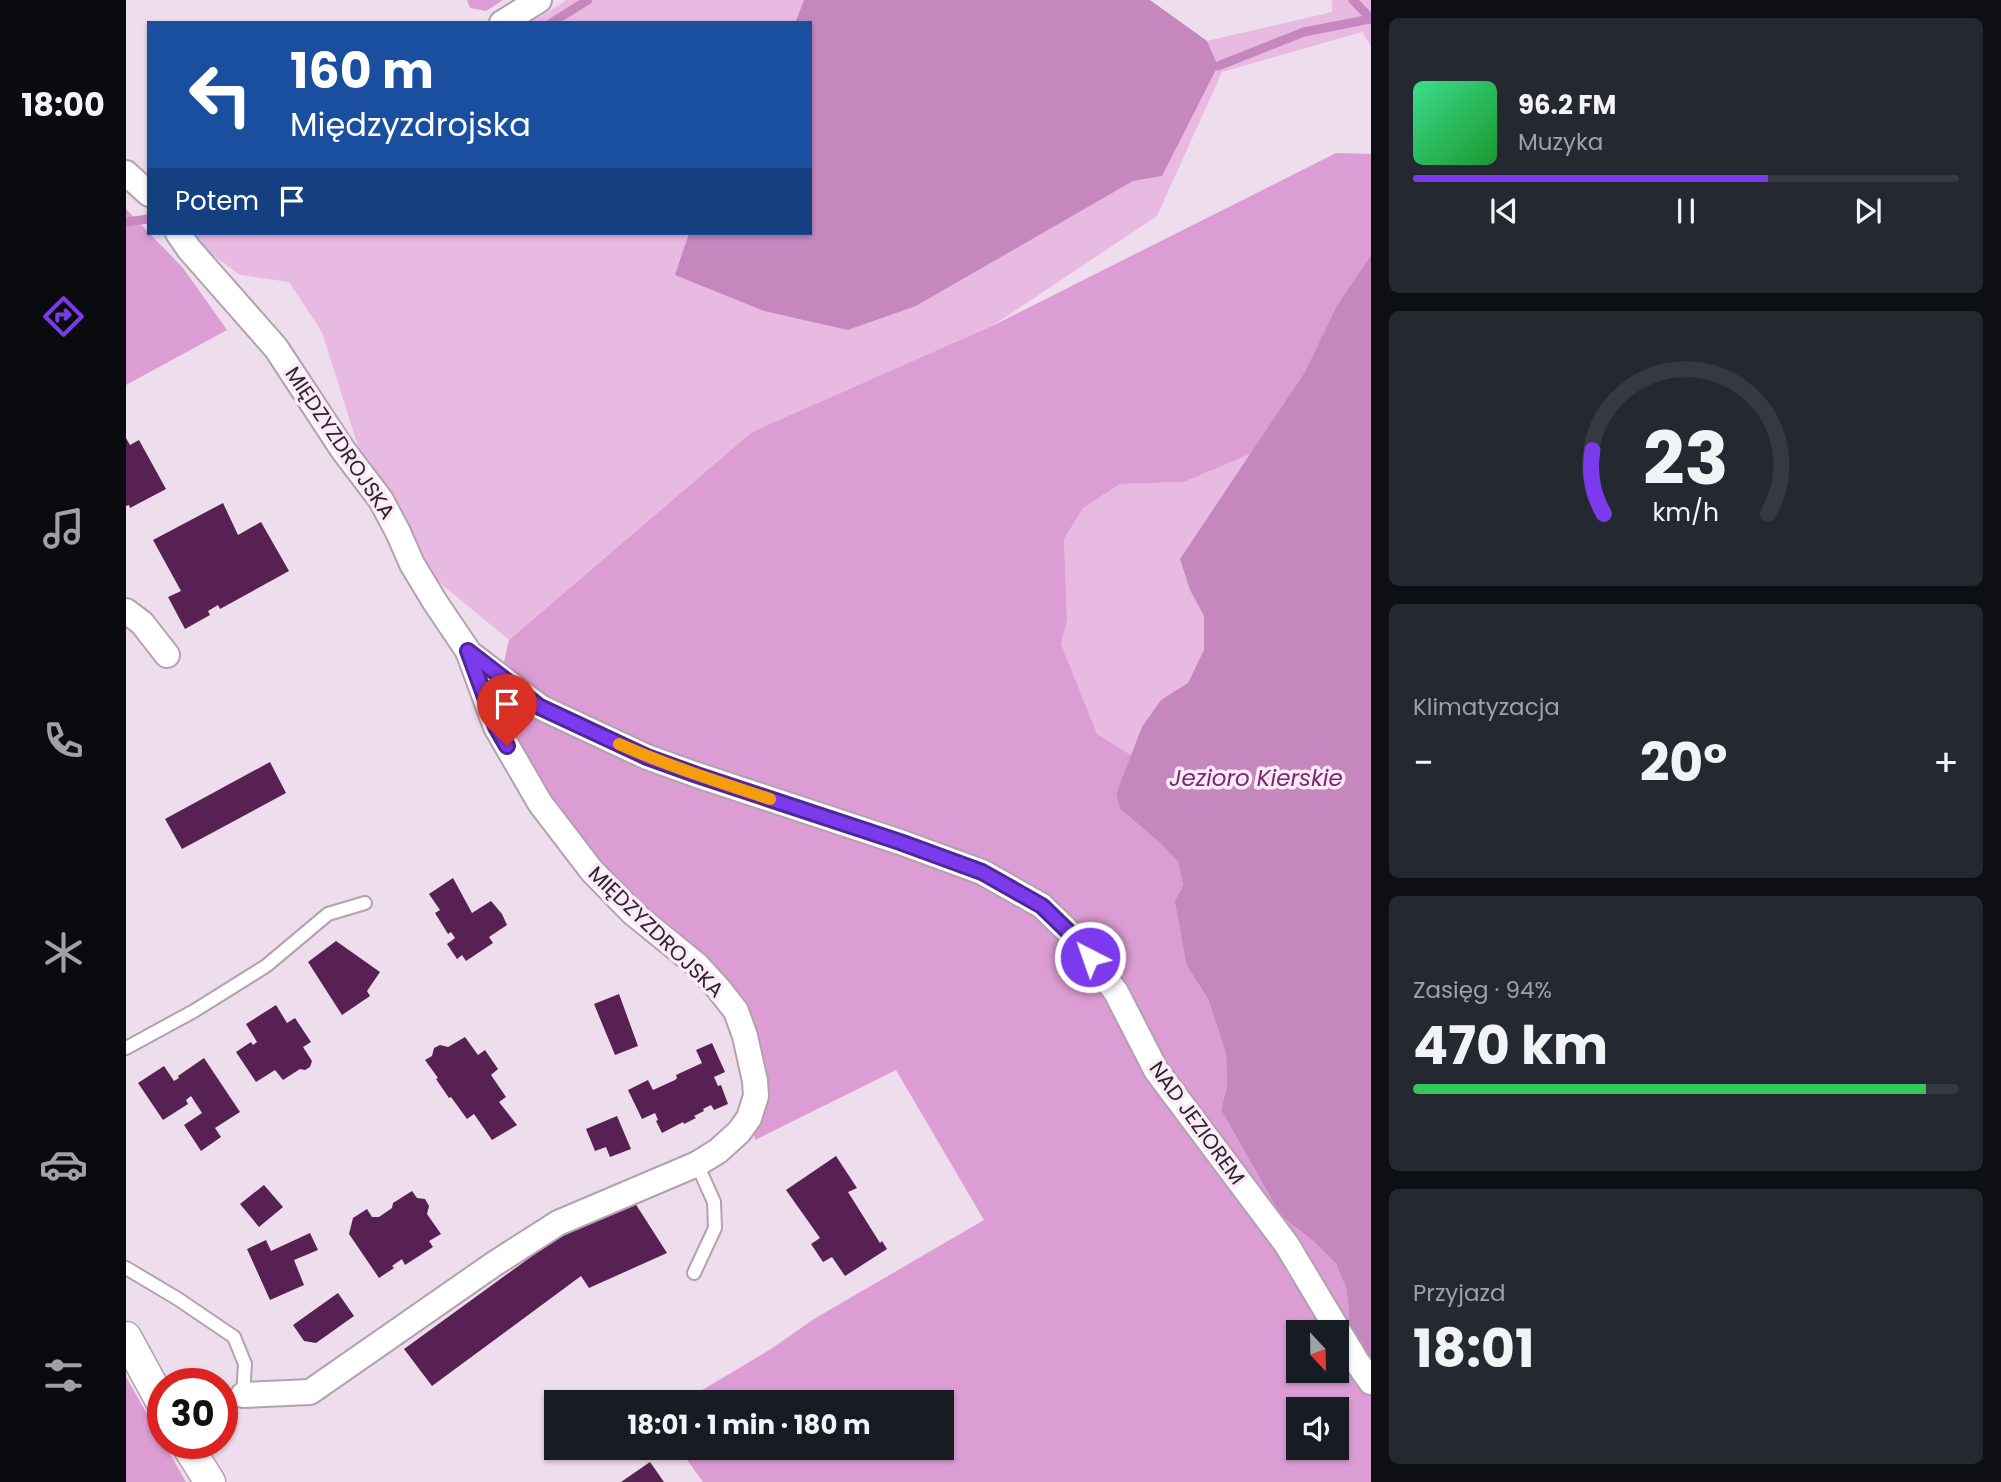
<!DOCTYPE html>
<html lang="pl">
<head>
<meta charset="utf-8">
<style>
  :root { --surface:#171b24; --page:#242831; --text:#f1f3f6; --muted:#9ea1a6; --line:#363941; --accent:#7c3aed }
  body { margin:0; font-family:Poppins,sans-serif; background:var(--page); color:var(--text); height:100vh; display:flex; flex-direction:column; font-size:26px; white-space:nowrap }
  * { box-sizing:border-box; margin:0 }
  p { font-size:23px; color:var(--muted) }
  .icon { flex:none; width:38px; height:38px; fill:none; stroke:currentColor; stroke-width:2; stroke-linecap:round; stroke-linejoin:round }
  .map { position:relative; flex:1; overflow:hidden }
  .details { display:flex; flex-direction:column; gap:18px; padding:18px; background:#0d0f14; width:630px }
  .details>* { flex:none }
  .banner { position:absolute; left:21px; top:21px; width:665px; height:214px; border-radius:0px; box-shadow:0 2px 5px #0004; background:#1a4fa0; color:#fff; overflow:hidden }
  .needle { width:46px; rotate:158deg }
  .fabs { position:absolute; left:1160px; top:1320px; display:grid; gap:14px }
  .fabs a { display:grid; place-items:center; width:63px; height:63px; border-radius:0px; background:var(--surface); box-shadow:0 2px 5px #0004; font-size:35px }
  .speed { position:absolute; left:21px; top:1368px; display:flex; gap:14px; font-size:35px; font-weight:700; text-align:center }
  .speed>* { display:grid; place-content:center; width:91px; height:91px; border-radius:50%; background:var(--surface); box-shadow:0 2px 5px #0004; line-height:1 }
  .speed .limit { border:10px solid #d22; background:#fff; color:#111 }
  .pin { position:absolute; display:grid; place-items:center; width:60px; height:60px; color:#fff; margin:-72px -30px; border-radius:50% 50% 50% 0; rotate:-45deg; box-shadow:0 0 7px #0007 }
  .pin .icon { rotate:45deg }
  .me { position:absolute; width:77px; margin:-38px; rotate:319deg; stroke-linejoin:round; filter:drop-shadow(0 0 5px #0008) }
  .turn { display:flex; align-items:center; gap:24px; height:147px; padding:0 28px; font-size:32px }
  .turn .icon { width:91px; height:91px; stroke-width:2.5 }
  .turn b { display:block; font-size:49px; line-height:60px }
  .then { display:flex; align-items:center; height:66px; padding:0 28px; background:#0003; gap:14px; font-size:26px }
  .big { font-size:52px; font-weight:700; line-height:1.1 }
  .details .card { flex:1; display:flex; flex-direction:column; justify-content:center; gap:10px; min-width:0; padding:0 24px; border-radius:10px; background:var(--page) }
  .details .dial { align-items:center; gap:0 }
  .dial svg { height:182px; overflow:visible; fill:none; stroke:var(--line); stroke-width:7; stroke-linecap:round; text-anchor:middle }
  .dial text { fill:var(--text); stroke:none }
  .song { display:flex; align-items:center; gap:21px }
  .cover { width:84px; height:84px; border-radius:10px; background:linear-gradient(135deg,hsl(150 70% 55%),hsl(130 70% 35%)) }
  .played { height:7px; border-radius:4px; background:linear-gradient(90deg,var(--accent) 65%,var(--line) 65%) }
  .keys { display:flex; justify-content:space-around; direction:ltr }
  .heat { display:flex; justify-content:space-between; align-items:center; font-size:38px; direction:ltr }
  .charge { height:10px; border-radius:5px; background:linear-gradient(90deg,#34c759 94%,var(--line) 0) }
  .trip { position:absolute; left:418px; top:1390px; width:410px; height:70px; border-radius:0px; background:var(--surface); box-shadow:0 2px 5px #0004; font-weight:700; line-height:70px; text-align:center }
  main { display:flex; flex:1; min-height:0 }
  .tabs { display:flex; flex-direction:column; width:126px; justify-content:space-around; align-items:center; background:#090b0e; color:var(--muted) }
  .tabs .icon { width:49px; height:49px }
  .tabs .active { color:var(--accent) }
  .tabs b { font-size:32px; color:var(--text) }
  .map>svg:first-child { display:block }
</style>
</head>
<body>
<main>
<nav class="tabs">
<b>18:00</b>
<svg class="icon active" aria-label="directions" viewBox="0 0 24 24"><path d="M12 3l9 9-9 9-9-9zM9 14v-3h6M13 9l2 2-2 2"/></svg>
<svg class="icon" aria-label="music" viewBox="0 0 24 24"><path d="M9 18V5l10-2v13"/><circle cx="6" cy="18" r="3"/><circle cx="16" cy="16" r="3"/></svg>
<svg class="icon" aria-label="phone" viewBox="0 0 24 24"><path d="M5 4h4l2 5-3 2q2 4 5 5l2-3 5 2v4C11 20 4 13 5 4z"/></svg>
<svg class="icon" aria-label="climate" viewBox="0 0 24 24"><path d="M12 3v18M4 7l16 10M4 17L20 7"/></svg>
<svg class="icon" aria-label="car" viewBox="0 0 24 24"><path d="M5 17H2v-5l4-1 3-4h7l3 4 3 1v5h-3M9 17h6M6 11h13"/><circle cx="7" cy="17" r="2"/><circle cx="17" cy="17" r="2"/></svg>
<svg class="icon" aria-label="filters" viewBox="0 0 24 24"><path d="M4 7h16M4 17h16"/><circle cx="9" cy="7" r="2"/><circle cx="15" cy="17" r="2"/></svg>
</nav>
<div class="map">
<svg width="1245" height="1482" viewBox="0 0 1245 1482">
  <rect width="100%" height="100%" fill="#eeddec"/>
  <path fill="#e8b9e1" d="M441,0H678L669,23H403Z
    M1206,0H1245V46L1236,32L1096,72L1031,216L866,326L626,432L383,640L302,573L274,509L237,462L196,332L163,282L114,275L77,248L68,233H563L550,275L722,330L790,306L1007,181L1036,176L1092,66L1081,41L1206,12Z
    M1245,255V1084L971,734L935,644L941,620L938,539L957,508L994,484L1058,482L1126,453Z"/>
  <path fill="#dc9cd4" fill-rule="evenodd" d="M341,0H377L360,11L344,8Z
    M1210,153L1245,154V255L1211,305L1179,372L1126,453L1058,482L994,484L957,508L938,539L941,620L935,644L971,734L1006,756L990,794L994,809L1033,842L1052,862L1057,886L1061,966L1082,999L1100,1054L1101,1086L1095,1110L1155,1216L1186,1240L1210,1264L1220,1288L1223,1310L1245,1362V1482H577L552,1447H816V1402H556L645,1349L688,1319L858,1220L770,1070L629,1140L626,1124L627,1040L498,897L413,788L368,707L383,640L626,432L866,326ZM1172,1332H1211V1370H1172ZM1172,1409H1211V1447H1172Z
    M0,209L57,268L101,330L0,385Z
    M0,1377L60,1482H0Z"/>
  <path fill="#c687be" d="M678,0H1024L1081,41L1092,66L1036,176L1007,181L790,306L722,330L638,311L549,275L563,233H684V23H669Z
    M1245,255V1362L1223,1333V1310L1220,1288L1210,1264L1186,1240L1155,1216L1095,1110L1101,1086L1100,1054L1082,999L1061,966L1049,901L1057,886L1052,862L1033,842L994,809L990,794L1016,727L1035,700L1062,683L1078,650V616L1064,590L1054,559L1179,372L1211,305Z"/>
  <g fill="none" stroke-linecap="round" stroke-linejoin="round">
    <path stroke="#c687be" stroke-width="9" d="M1227,0L1245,19
      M425,23L462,0
      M1092,66L1178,32L1245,19
      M0,222L22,219"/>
  </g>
  <path fill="#582153" d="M0,438L4,445L13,440L40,489L4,508L3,505L0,506Z
    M97,503L112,535L135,522L163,571L94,609L92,605L82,611L84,615L59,629L42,597L55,591L27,540Z
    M144,762L160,793L56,849L39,819Z
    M327,878L346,913L365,901L376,914L381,925L363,937L367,943L340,961L336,955L331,959L321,944L329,938L325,932L322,934L309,913L314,910L303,894Z
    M210,941L254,972L241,991L244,996L216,1015L182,962Z
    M493,994L512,1046L489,1055L468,1004Z
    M150,1005L161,1023L169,1018L185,1042L177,1047L186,1061L184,1067L179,1070L174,1069L157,1080L149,1070L130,1082L110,1052L125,1042L127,1045L131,1042L120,1024Z
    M339,1037L352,1055L359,1050L372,1069L365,1075L380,1097L373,1102L391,1125L366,1140L348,1114L341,1119L325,1097L323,1098L310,1079L312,1078L299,1060L306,1056L308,1048L314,1045L322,1047Z
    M586,1043L599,1072L588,1077L592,1086L595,1085L602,1104L588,1110L585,1105L577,1109L578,1111L568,1116L570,1118L558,1124L557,1122L536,1133L530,1121L532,1120L529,1113L516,1119L502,1090L522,1080L527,1090L549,1080L551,1078L550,1075L576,1063L570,1050Z
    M78,1058L114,1112L89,1128L95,1137L75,1151L58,1125L76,1113L65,1096L60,1100L62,1104L37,1120L12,1083L38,1066L48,1081L53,1078L52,1076Z
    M491,1116L505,1149L484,1157L480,1147L469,1151L460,1129Z
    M710,1156L731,1188L722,1192L754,1243L756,1241L761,1249L719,1276L706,1257L697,1262L685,1244L694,1238L660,1190Z
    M138,1185L157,1207L133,1227L114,1204Z
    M286,1191L291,1198L299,1199L303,1206L301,1214L315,1234L303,1241L307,1247L279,1265L276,1259L266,1266L268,1268L253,1278L223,1234L227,1218L241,1209L246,1217H253L266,1208L267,1203Z
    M507,1200L541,1253L463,1288L455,1276L306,1386L278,1349L431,1238Z
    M184,1233L192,1250L168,1260L178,1285L144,1300L121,1249L140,1240L145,1251Z
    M212,1293L228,1316L190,1343L178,1341L167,1325Z
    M524,1462L538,1482H495Z"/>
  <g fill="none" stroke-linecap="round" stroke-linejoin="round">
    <g stroke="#b2a1af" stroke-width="16">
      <path id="service" d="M0,1048L68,1011L140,966L202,914L239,903
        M0,1268L52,1299L108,1337L119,1364L117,1395L96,1410
        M568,1273L589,1228L588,1202L571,1164"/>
    </g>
    <g stroke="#b2a1af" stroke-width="28">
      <path id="minor" d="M376,23L413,0
        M0,173L23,194
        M52,233L63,249L150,348L217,450L255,500L272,532L286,564L309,602L342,651L370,727L414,803L466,871L507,913L571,965L592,988L610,1011L619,1036L629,1081L630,1096L623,1118L613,1132L592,1151L571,1164L432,1223L368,1264L184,1392L117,1395
        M0,611L16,623L41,655
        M342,652L414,707L521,757L571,775L774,842L856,872L916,906L950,939L990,992L1030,1070L1161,1245L1231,1362L1245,1382"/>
    </g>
    <g stroke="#b2a1af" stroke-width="33">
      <path id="tertiary" d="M0,1337L37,1405
        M60,1444L84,1482"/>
    </g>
    <use href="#service" stroke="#fff" stroke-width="12"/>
    <use href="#minor" stroke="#fff" stroke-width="24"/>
    <use href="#tertiary" stroke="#fff" stroke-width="30"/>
  </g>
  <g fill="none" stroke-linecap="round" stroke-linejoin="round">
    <g stroke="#51269a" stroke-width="18">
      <path id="route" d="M381,746L370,727L342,651L414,707L521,757L571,775L774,842L856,872L916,906L950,939L964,957"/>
    </g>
    <use href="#route" stroke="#7c3aed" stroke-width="12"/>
    <path stroke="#f59e0b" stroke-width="12" d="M493,744C542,766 593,782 644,799"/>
  </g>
  <g text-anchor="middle" stroke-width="7" stroke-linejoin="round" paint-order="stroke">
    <g font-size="21" fill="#2d262c" stroke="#fceaf9">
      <text transform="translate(214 443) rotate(56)" y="7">MIĘDZYZDROJSKA</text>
      <text transform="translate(530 932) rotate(44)" y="7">MIĘDZYZDROJSKA</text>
      <text transform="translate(1071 1123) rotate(54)" y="7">NAD JEZIOREM</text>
    </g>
    <g font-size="23" font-style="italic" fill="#762b6f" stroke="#fceaf9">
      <text x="1130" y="786">Jezioro Kierskie</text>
    </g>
  </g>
</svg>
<div class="fabs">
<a><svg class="needle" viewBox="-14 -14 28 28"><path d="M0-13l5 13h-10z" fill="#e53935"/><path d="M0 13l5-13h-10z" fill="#9ea1a6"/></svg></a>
<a><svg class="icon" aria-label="sound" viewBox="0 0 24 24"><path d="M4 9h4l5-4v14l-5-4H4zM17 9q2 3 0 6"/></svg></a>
</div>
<div class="speed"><div class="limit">30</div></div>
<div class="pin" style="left:381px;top:746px;background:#d93025"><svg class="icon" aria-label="arrive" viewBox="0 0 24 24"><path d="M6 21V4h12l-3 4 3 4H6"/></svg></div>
<svg class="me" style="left:964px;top:957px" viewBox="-20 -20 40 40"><circle r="17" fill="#7c3aed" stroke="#fff" stroke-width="3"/><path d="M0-11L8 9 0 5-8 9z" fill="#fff"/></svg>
<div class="trip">18:01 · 1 min · 180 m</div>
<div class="banner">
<div class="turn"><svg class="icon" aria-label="left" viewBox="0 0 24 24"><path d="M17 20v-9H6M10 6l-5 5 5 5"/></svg><div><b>160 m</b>Międzyzdrojska</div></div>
<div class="then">Potem<svg class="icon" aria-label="arrive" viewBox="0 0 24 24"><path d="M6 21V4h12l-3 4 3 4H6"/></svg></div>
</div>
</div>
<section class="details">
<div class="card">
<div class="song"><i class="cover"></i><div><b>96.2 FM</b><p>Muzyka</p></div></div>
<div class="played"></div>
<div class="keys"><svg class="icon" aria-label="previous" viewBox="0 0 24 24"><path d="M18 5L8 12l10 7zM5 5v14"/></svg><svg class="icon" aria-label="pause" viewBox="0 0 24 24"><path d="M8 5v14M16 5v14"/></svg><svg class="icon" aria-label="next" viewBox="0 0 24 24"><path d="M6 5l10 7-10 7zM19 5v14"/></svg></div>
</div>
<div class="card dial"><svg viewBox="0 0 100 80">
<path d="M14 69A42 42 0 1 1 86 69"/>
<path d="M14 69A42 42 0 0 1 9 41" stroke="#7c3aed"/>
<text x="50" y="56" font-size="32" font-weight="700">23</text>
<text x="50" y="72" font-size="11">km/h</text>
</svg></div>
<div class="card"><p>Klimatyzacja</p>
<div class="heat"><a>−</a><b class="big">20°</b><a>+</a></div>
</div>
<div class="card"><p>Zasięg · 94%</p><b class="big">470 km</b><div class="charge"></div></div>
<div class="card"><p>Przyjazd</p><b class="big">18:01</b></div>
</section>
</main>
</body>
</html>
